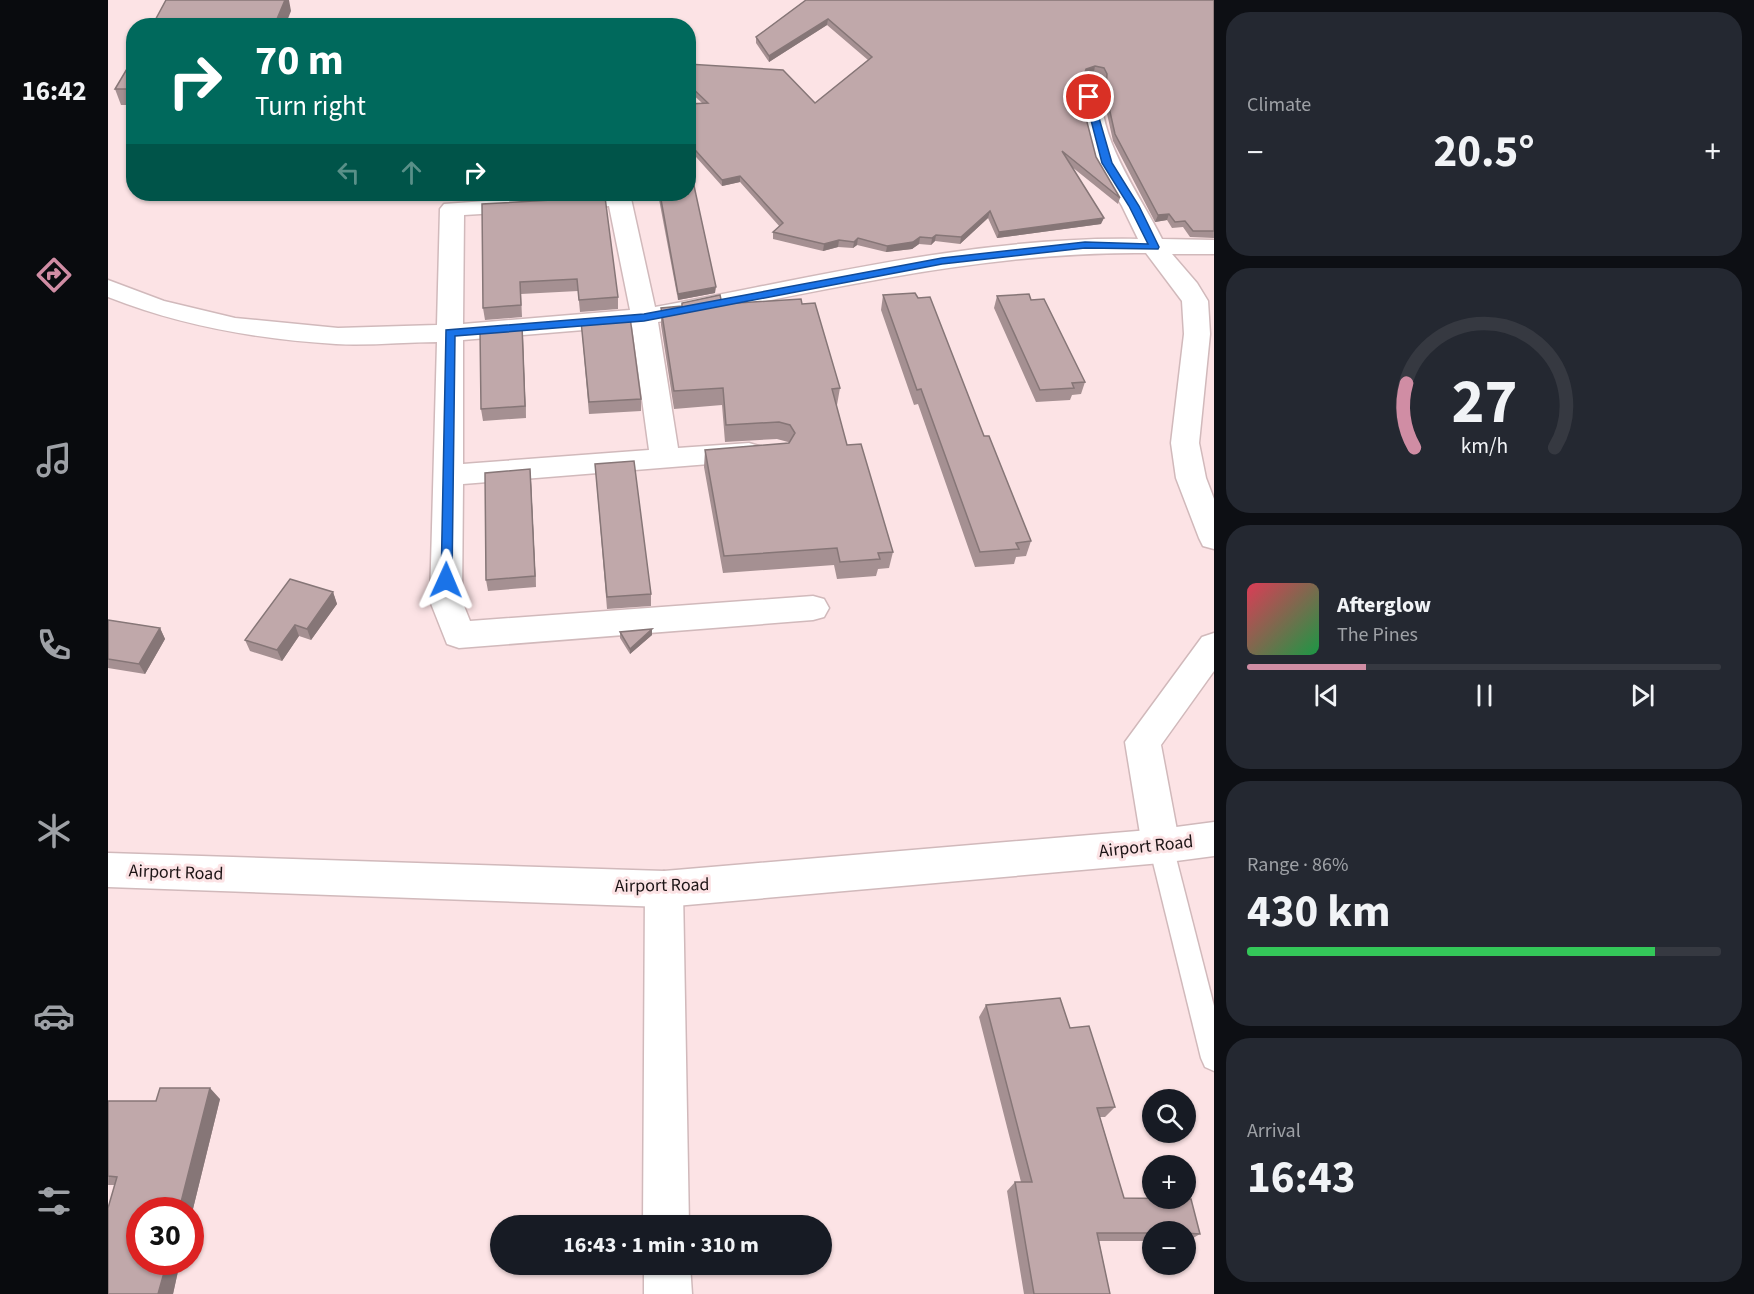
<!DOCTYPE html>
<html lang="en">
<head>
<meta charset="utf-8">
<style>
  :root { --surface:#171b24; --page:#242831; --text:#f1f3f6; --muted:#9ea1a6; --line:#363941; --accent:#d08da4 }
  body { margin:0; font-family:"Source Sans 3",sans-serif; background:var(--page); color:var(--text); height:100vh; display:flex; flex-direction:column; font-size:22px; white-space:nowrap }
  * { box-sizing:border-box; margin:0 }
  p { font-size:20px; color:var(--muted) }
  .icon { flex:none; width:33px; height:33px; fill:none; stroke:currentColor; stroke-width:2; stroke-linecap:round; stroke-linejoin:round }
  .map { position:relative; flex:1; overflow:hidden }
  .drawer { display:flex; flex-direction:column; gap:12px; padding:12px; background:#0d0f14; width:540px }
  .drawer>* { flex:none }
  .top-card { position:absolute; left:18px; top:18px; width:570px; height:183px; border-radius:24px; box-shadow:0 2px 4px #0004; background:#00695c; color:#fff; overflow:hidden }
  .buttons { position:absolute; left:1034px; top:1089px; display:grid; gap:12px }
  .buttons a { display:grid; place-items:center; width:54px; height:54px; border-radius:50%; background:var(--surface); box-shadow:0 2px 4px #0004; font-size:30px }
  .speed { position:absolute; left:18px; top:1197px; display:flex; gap:12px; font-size:30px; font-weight:700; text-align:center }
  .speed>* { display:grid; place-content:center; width:78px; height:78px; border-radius:50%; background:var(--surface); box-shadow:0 2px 4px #0004; line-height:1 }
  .speed .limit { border:9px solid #d22; background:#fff; color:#111 }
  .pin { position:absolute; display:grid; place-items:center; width:51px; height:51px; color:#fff; margin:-26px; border:3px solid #fff; border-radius:50%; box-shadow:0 2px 6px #0007 }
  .me { position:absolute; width:66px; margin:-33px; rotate:1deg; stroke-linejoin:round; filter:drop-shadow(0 0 4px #0008) }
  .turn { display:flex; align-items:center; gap:21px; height:126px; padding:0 30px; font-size:27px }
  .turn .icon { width:78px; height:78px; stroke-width:2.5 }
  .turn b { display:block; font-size:42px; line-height:51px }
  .lanes { display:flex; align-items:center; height:57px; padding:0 30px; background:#0003; justify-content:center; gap:30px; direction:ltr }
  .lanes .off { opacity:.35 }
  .big { font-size:45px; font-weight:700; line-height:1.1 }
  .drawer .card { flex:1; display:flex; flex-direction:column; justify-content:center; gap:9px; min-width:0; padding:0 21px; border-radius:24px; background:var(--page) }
  .drawer .dial { align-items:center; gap:0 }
  .dial svg { height:156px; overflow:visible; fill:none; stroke:var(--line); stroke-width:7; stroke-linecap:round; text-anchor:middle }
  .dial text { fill:var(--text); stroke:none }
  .song { display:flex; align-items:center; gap:18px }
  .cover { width:72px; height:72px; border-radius:9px; background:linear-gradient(135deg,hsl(350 70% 55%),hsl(140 70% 35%)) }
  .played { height:6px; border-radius:3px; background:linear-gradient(90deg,var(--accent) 25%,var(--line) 25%) }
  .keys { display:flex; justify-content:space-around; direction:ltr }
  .heat { display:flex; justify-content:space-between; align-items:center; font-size:33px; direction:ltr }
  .charge { height:9px; border-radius:4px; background:linear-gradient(90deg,#34c759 86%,var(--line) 0) }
  .trip { position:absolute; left:382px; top:1215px; width:342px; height:60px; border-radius:30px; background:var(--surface); box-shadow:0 2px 4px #0004; font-weight:700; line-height:60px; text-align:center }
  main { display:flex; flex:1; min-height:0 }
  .dock { display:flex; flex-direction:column; width:108px; justify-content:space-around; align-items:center; background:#090b0e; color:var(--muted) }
  .dock .icon { width:42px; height:42px }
  .dock .selected { color:var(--accent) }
  .dock b { font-size:27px; color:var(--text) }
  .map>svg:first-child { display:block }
</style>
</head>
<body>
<main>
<nav class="dock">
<b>16:42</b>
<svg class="icon selected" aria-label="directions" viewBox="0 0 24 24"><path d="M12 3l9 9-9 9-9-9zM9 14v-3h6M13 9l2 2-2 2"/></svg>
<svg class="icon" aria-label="music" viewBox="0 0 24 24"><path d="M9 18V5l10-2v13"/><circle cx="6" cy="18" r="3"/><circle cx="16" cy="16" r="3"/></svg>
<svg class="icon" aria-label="phone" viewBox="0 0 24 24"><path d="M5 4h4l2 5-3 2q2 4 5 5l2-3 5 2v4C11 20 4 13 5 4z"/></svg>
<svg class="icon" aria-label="climate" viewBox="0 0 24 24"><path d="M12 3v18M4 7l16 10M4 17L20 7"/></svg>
<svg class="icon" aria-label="car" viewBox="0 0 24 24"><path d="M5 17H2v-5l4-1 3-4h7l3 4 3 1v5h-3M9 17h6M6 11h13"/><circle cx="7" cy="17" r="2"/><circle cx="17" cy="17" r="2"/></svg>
<svg class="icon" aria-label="filters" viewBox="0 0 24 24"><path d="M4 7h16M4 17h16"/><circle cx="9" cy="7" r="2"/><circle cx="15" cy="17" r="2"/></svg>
</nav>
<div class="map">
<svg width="1106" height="1294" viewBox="0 0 1106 1294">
  <rect width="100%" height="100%" fill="#fce3e5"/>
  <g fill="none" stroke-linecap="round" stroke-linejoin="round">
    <g stroke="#d1b9bb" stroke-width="3">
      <path id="service" d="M1053,835L1061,839L1065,846L1106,1006V1071L1097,1067L1093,1058L1041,846L1045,839Z"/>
    </g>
    <g stroke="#d1b9bb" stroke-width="3">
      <path id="minor" d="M985,74L992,76L995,80C984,132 1032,194 1054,239L1106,240V254H1064L1089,283L1100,301L1102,334L1091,443L1098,478L1106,499V549L1095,546L1091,538L1068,478L1063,443L1076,334L1074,301L1038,253C874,251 711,292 550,322L570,448L641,443L651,446L655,453L651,460L355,484L354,601L362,621L705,596L716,599L721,608L716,617L705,620L351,648L339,644L322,601L329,342C296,342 261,346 228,344C149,339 73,326 0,297V280L56,301L127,318L230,328L329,325L332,209L336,204L473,194H522L547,307C705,278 868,236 1030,239L1014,206L988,163L971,97L978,76ZM501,206L522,310L355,324L356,215ZM524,326L541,450L355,464V340Z
        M1106,633V671L1053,745L1072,846L1066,858L1053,863L1040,858L1034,846L1017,742L1094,637Z
        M556,871L570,877L575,889L581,1226H535L537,889L542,877Z
        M536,1264H582L584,1294H536Z"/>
    </g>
    <g stroke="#d1b9bb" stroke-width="3">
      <path id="tertiary" d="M1106,822V856L1053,863L556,907L0,887V853L556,871L1053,829Z"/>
    </g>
    <use href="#service" fill="#fff" fill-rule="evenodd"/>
    <use href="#minor" fill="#fff" fill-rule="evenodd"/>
    <use href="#tertiary" fill="#fff" fill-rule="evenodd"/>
  </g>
  <path fill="#a59092" d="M698,0H1106V238L1082,237L1075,227L1064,228L1059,220L1047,222L1005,141L996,100L997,80L994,75L986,72L976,75L971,92L988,157L1012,198L1010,204L964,167L993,224L889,238L880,218L852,244L827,241L823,245L811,244L804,249L778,252L749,245L745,248L730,247L715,251L665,239V232L672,227L632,182L614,186L580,148V104L594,103L580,90V64L707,103L760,60L719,25L661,62L648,43V37Z
    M26,57V105H13L7,89Z
    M376,194H466L377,199Z
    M550,194H580L607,293L570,300Z
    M374,204L510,297V309L472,312L470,291L413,294L414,317L377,320L375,308Z
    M775,295L876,436L923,541L918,556L908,557L906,564L867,567L810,404L806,405L773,310Z
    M889,296L923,300L977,382L973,394L964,395L962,400L928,402L886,308Z
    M574,303L614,304H694L732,388L729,405H728L739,445L785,552L781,568L770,569L768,576L729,579L726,565L615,573L596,467L597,450L681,443L680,442L669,439L617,442L614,405L566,409L553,325V308L574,306Z
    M473,321L533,399V411L481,414Z
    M414,325L418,418L375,421L373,409Z
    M487,464L543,594V606L499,609Z
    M422,469L423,481L428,587L380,591L378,580Z
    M225,592L229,604L203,640L191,636L174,661L142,651L137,640Z
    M0,620L52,628L57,639L37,674L0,668Z
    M544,629V635L522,654L512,638V632Z
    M878,1005L962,1028L1007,1107L997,1117H992L1016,1198L1092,1234L1080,1241H1077V1232H1044V1241H991L1002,1294H916L899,1191L907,1182H913L871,1017Z
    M112,1099L82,1221V1210L72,1262L65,1294H0L6,1185H0V1101H48Z"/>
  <path fill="#867677" d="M177,0H181L183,11L177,26H166Z
    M720,19L719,25L661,62V56Z
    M987,66L986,72L976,75L978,69Z
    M632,176V182L614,186V180Z
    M882,211L880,218L852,244L853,237Z
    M1061,214L1059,220L1047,222L1050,215Z
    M996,218L993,224L889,238L891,232Z
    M828,235L827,241L823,245L824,238Z
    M812,237L811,244L804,249L778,252L779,246Z
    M750,238L749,245L745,248L746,242Z
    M731,240L730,247L715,251L716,244Z
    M608,287L607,293L570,300V294Z
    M414,325L415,337L418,418L417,406Z
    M422,469L423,481L428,587L427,576Z
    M225,592L229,604L203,640L199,629Z
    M187,625L191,636L174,661L169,650Z
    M52,628L57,639L37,674L31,664Z
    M544,629V635L522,654V649Z
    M102,1088L112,1099L82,1221V1210H71Z
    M59,1262H72L65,1294H50Z"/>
  <path fill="#c0a8aa" stroke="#867677" stroke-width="1.5" d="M58,0H177L166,26H44Z
    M698,0H1106V231H1085L1077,221L1067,222L1061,214L1050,215L1007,134L998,94L999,74L996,68L987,66L978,69L971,91L988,157L1012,198L954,151L996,218L891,232L882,211L853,237L828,235L824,238L812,237L805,242L779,246L750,238L746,242L731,240L716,244L665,232L675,223L632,176L614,180L580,142V104L600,103L580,84V64L675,70L707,103L764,57L720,19L661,56L648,37Z
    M26,57V89H7Z
    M580,158L608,287L570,294L552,194H580Z
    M497,197L510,297L471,300L469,279L412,282L413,305L375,308L374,204Z
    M807,293L810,298L822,297L876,436H881L923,541L908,543L911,549L872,552L813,389L809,390L775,295Z
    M921,294L923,300L936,299L977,382L964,383L966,388L932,390L889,296Z
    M612,295L614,304L693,299L694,304L707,303L732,388L724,389L739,445L753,444L785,552L770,553L772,559L732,562L729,548L616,556L597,450L681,443L687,433L682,425L671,422L618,425L615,388L566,391L553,308L574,306V303Z
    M522,317L533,399L481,402L473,321Z
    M414,325L417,406L373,409L372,329Z
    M526,461L543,594L499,597L487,464Z
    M422,469L427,576L378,580L377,473Z
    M182,579L225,592L199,629L187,625L169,650L137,640Z
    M0,620L52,628L31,664L0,659Z
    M544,629L522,649L512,632Z
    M952,998L962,1028L981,1026L1007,1107L989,1108L1016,1198L1083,1199L1092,1234L1077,1233V1232H1044V1233H989L1002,1294H926L907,1182H924L878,1005Z
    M52,1088H102L71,1210H32V1262H59L50,1294H0V1208L9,1177L0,1176V1101H48Z"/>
  <path fill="#1a73e8" stroke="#114b97" stroke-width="1.5" d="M981,95L985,97L1004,163L1031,206L1051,247L1050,249L977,248L834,264L536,321L347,336L344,580L343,584H333L338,330L536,314L834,258L977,242L1040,244L1021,206L994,163L977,97Z"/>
  <g text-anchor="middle" stroke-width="6" stroke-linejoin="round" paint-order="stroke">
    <g font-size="18" fill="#1c1415" stroke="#fce3e5">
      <text transform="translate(1038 846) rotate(-6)" y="6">Airport Road</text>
      <text transform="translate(68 872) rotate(2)" y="6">Airport Road</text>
      <text transform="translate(554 885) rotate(-1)" y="6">Airport Road</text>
    </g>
  </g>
</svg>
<div class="buttons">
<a><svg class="icon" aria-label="search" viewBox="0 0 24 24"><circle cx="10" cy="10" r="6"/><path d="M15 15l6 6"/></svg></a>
<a>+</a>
<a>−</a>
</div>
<div class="speed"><div class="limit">30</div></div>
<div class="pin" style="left:981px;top:97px;background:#d93025"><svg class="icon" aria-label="arrive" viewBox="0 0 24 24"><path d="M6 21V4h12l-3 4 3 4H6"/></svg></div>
<svg class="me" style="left:338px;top:580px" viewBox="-20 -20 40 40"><path d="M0-17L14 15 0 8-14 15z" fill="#1a73e8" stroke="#fff" stroke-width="4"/></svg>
<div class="trip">16:43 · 1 min · 310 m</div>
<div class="top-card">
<div class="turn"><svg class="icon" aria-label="right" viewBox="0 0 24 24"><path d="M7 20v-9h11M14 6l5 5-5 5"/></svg><div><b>70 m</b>Turn right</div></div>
<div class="lanes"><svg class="icon off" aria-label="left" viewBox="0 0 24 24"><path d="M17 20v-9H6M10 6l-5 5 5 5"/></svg><svg class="icon off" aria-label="ahead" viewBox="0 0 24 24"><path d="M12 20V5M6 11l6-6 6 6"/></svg><svg class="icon" aria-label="right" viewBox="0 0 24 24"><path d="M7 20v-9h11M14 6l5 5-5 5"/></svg></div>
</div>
</div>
<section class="drawer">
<div class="card"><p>Climate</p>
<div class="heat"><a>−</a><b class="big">20.5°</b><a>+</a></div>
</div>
<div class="card dial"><svg viewBox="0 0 100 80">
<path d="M14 69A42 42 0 1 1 86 69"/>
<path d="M14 69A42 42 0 0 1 10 36" stroke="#d08da4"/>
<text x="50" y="56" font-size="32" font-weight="700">27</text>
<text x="50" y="72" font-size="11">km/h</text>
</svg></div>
<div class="card">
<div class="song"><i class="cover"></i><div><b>Afterglow</b><p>The Pines</p></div></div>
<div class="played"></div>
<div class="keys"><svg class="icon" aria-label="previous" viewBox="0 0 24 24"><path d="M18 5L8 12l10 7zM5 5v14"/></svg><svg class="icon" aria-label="pause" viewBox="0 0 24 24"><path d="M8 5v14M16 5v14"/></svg><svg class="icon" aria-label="next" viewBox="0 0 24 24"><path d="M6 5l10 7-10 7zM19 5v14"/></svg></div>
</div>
<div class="card"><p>Range · 86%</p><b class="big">430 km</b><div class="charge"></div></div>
<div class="card"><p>Arrival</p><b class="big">16:43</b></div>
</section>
</main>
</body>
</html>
